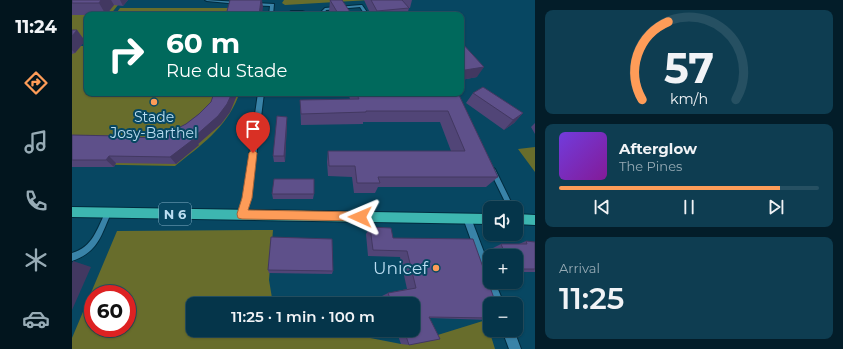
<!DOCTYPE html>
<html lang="en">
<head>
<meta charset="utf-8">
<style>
  :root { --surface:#05354a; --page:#0e3d51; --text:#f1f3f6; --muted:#97abb5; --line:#265062; --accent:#fe9c58 }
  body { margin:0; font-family:Montserrat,sans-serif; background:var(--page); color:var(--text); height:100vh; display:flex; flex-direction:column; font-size:15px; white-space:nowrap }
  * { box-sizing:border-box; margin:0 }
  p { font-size:13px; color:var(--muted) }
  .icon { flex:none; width:22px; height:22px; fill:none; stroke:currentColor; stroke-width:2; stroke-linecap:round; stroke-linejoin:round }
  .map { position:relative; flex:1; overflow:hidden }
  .drawer { display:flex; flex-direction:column; gap:10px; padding:10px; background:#031d29; width:308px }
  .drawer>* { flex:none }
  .guide { position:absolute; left:12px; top:12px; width:380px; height:84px; border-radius:8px; box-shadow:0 1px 3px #0004,0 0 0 1px var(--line); background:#00695c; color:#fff; overflow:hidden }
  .fabs { position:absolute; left:411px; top:201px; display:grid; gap:8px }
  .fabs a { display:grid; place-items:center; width:40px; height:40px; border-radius:8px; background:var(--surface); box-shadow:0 1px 3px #0004,0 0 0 1px var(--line); font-size:20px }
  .speed { position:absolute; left:12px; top:285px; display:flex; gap:8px; font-size:20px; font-weight:700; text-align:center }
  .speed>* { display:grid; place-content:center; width:52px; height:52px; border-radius:50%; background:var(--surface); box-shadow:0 1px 3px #0004,0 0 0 1px var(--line); line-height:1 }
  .speed .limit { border:6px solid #d22; background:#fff; color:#111 }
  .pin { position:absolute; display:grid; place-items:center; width:34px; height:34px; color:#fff; margin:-41px -17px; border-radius:50% 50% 50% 0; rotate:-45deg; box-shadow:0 0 4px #0007 }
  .pin .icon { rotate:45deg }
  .me { position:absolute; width:44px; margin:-22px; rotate:271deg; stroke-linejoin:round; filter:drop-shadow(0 0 3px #0008) }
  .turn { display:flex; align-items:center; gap:14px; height:84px; padding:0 16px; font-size:18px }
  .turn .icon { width:52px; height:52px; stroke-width:2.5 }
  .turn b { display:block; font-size:28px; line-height:34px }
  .big { font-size:30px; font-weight:600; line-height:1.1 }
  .drawer .tile { flex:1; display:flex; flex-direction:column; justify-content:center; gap:6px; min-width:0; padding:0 14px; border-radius:8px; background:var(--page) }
  .drawer .dial { align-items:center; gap:0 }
  .dial svg { height:104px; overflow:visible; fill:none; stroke:var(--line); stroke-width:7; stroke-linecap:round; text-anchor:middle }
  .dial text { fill:var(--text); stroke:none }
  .song { display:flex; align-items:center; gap:12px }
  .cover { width:48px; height:48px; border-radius:6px; background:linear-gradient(135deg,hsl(260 70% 55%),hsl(290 70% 35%)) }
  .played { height:4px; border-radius:2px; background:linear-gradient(90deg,var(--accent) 85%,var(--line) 85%) }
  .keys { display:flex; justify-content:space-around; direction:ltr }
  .trip { position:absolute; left:114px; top:297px; width:234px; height:40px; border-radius:8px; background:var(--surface); box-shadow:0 1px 3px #0004,0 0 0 1px var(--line); font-weight:600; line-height:40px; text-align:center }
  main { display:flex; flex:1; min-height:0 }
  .tabs { display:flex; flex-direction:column; width:72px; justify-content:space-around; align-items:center; background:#02151e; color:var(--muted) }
  .tabs .icon { width:28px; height:28px }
  .tabs .current { color:var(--accent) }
  .tabs b { font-size:18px; color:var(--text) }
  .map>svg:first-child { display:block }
</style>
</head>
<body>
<main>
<nav class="tabs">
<b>11:24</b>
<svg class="icon current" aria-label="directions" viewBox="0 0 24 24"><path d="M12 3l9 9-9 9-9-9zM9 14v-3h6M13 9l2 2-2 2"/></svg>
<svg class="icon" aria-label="music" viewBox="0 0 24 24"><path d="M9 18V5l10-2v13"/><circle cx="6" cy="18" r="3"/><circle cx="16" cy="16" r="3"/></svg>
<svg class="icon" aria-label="phone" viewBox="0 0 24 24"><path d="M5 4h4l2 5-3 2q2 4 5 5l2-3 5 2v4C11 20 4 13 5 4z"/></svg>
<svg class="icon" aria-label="climate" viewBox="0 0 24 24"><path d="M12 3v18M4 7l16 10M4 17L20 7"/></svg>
<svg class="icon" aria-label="car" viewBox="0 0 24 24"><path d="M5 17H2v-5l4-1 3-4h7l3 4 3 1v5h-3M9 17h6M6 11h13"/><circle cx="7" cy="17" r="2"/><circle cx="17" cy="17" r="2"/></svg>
</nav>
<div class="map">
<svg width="463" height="349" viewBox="0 0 463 349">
  <rect width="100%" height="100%" fill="#074762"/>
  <path fill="#686d2c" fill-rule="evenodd" d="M0,0H50L38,15H15V39L0,40Z
    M212,0H298L213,5L210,3Z
    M48,8H156L154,15H43Z
    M12,44H15V93H174V97H166C154,128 128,146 103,166L0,164V46H11Z
    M463,147V172L446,149Z
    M201,230L197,280L201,304H121V330H206L207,335L288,336L329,344L356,338L414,320L423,349H0V338L45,231ZM21,294H55V328H21Z"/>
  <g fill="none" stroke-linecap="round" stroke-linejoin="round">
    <g stroke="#012b3e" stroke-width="2">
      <path id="service" d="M289,5H290L297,15H293L288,7L254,10L253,12L255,15H251L249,12L253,8Z
        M219,11H230L242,15H237L228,13H221L219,15H215Z
        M421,168L423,169L442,208H436L418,171L419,169Z
        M36,210L38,211L39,213C29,236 26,252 0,261V253C21,247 25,229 34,211Z"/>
    </g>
    <g stroke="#012b3e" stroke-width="2">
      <path id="minor" d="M133,0L167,2L169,3L167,4L135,1Z
        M181,3L202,4L201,15H197L198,6L179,5V4Z
        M186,93H192L179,198L173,217L170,218L167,217L166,214L171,198Z
        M395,214L398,215L399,218L418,268V282H423L432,304H422L391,218L392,215Z
        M430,330H442L449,349H437Z"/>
    </g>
    <g stroke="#012b3e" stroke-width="2">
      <path id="primary" d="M0,207L418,214V224L0,217Z
        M444,214L463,215V225L444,224Z"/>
    </g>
    <path stroke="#487d96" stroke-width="1.5" stroke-dasharray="2.5 1.5" stroke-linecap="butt" d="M104,93H144
      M163,93H180"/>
    <use href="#service" fill="#3983a8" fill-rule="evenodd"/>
    <use href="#minor" fill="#3983a8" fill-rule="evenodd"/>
    <use href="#primary" fill="#3db6b0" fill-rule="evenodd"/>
  </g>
  <path fill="#514577" d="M0,0H56L51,6L42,5L34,15H0Z
    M258,0L280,15H259L257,12Z
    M292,0H340L338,8H336H337L335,15H299Z
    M0,30H5L13,41L3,53L0,54Z
    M389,42L405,77L389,80Z
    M276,93H386L426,177L414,187H306L303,193H282L280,177L256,176L255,162L256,151H379L368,122H291V124L229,125L228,100L278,99Z
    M401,93L451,113L442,123L432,130L394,103Z
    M165,95L158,112L149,124L126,144L127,145L104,164L44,163L42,167H0V135L47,136L48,137L95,138L127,114L139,102Z
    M215,123L213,162H202L201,156Z
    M463,123V134L459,127Z
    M200,194H242L241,199H201Z
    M298,227L321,238L418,304V320L358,318L337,345L329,344L324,330H341V304H313L310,296L316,293L335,289L328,257L296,256L294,234Z
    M454,241L463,242V272H444V256H424L421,248L429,244H447Z
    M196,270L261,271L260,274L197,273Z"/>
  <path fill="#423861" d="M29,0H39L42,5L34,15L27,3Z
    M48,0H56L51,6Z
    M189,0H190L191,7L190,15H187Z
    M5,30L13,41L3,53L0,50V36Z
    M412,67L405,77L389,80V76L393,70Z
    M160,93H165V95L158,112L149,124L126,144L127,145L104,164L98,157L122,137Z
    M451,113L442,123L432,130L441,120Z
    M215,117V123L213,162L212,156Z
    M37,156L44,163L42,167L34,160Z
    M1,261L19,267L0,310V264Z"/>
  <path fill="#5e508a" stroke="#423861" d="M0,0H29L27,3H0Z
    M158,0H189L187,15H154Z
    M258,0H270L280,15H267Z
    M299,0H330L337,8L305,11Z
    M0,30H5L0,36Z
    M389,42L412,67L393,70L389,66Z
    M411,87L451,113L441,120L401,93Z
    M142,93H160L155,104L146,116L122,137L123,138L98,157L37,156L34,160H0V135L47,136L46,137L95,138L98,132L114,124L127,114L139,102Z
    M284,93H386L426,177H306L308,183H285L283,166H257L256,151H393L376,111H294V112L229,114L228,100L287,99Z
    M205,116L215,117L212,156H201Z
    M202,179H242V194H200Z
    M298,227L319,228L321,238L401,239L424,304H418V318L357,317L368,339L337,345L332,330H341V304H320L316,293L344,288L335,251L301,250Z
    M199,237L260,239L261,271L196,270Z
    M454,241L463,242V269H444V256H434L429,244H455Z
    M251,330H288L290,336H252Z"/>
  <path fill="#fe9c58" stroke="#a56539" d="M181,149L185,153L180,198L176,210L288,212L291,213L293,217L291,220L288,221L170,219L166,218L165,214L170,198L177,153Z"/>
  <g fill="#fe9c58" stroke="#074762" stroke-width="1.5">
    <circle cx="82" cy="102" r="4"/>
    <circle cx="364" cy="268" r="4"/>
  </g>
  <g text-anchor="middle" stroke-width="4" stroke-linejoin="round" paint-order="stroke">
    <rect fill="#074762" stroke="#84b0c6" stroke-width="1" x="87" y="203" width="32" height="22" rx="3"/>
    <g font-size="13" font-weight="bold" fill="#baddf1">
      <text x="103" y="219">N 6</text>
    </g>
    <g font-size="14" fill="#baddf1" stroke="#074762">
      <text x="82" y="122">Stade<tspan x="82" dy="16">Josy-Barthel</tspan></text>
    </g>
    <g font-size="17" fill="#baddf1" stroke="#074762" text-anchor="end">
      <text x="356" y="274">Unicef</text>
    </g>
  </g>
</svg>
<div class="fabs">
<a><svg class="icon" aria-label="sound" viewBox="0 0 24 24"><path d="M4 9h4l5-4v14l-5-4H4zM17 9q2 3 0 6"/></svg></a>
<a>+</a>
<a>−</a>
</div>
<div class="speed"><div class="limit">60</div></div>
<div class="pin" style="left:181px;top:153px;background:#d93025"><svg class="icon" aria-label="arrive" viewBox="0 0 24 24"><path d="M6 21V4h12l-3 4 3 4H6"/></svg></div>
<svg class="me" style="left:288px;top:217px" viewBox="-20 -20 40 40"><path d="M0-17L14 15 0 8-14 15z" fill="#fe9c58" stroke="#fff" stroke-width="4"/></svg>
<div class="trip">11:25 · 1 min · 100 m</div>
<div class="guide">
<div class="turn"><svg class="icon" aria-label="right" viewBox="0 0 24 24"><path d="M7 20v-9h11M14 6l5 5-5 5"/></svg><div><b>60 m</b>Rue du Stade</div></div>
</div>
</div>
<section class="drawer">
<div class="tile dial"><svg viewBox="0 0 100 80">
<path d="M14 69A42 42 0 1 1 86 69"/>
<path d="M14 69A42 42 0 0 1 34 9" stroke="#fe9c58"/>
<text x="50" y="56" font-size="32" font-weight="700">57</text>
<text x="50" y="72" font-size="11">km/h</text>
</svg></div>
<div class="tile">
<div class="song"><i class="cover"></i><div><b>Afterglow</b><p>The Pines</p></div></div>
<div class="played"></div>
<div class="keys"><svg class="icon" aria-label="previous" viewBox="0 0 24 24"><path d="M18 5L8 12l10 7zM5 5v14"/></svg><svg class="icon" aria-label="pause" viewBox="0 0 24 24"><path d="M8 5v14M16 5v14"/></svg><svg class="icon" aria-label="next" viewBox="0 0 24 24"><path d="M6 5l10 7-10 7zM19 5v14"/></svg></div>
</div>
<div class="tile"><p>Arrival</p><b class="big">11:25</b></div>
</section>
</main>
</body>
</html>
